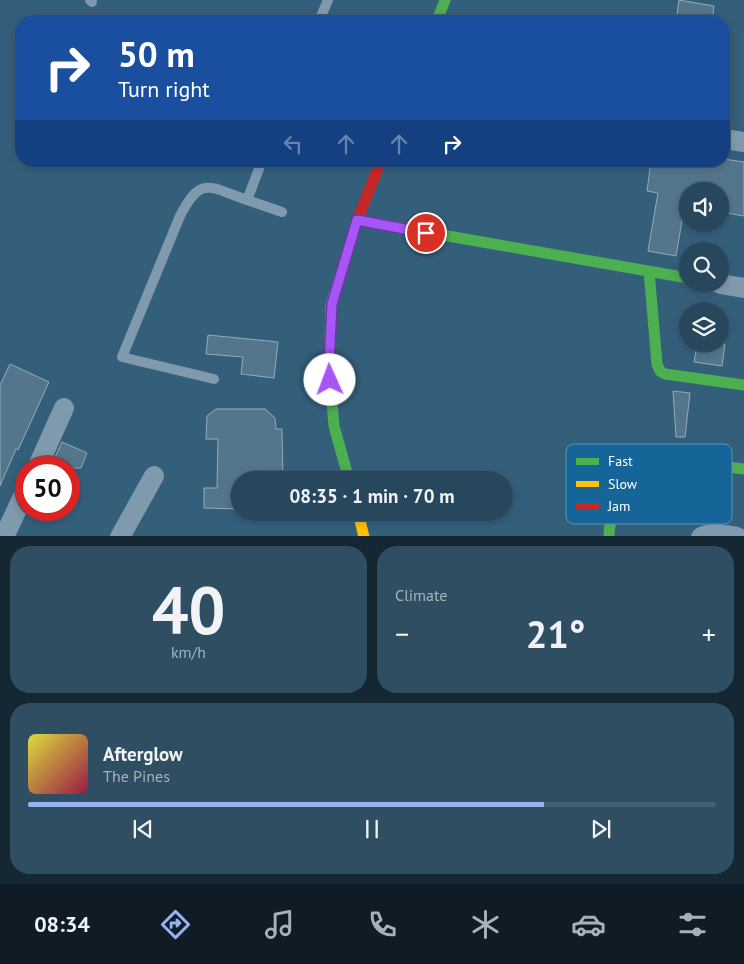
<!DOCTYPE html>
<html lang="en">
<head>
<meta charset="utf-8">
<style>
  :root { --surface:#27475c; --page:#2f4e62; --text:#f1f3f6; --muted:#a4b2bb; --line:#435f72; --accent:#95b2f1 }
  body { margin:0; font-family:"PT Sans",sans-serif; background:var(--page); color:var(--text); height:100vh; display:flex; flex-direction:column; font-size:19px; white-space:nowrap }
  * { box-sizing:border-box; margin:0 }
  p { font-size:16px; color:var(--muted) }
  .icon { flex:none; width:28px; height:28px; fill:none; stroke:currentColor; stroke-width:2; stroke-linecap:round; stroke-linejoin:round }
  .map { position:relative; height:536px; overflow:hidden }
  .panel { display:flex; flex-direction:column; gap:10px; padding:10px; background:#152733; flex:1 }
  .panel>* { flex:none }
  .banner { position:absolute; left:15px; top:15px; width:715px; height:152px; border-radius:20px; box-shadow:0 2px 8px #0003,0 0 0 1px var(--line); background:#1a4fa0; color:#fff; overflow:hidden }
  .controls { position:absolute; left:679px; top:182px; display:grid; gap:10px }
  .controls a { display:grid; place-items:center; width:50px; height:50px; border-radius:50%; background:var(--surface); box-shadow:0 2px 8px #0003,0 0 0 1px var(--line); font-size:25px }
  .speed { position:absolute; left:15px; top:456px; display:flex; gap:10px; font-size:25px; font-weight:700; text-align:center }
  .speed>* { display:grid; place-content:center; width:65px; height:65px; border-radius:50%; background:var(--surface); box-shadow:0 2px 8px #0003,0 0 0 1px var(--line); line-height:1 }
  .speed .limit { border:8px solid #d22; background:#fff; color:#111 }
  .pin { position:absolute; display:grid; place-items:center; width:42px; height:42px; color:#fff; margin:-21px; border:2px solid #fff; border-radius:50%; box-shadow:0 1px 5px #0007 }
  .me { position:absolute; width:55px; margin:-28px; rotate:358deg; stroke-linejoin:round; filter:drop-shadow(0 0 4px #0008) }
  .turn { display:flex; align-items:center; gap:18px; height:105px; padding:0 20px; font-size:22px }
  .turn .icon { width:65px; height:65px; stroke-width:2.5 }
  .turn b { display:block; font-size:35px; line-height:42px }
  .lanes { display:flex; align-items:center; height:48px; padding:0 20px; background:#0003; justify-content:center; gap:25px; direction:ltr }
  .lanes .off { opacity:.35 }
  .big { font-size:38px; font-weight:700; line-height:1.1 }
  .panel .widget { flex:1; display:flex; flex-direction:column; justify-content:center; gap:8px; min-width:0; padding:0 18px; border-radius:20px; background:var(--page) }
  .panel .dial { align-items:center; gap:0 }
  .dial b { font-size:65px; line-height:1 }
  .song { display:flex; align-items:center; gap:15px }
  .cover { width:60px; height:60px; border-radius:8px; background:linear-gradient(135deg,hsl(60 70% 55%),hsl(340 70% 35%)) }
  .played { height:5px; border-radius:2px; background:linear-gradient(90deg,var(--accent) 75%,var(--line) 75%) }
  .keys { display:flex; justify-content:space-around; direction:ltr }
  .heat { display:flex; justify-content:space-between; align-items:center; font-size:28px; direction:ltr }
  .panel .tiles { flex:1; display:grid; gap:10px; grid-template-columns:1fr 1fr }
  .widget:last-child { grid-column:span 2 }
  .trip { position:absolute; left:231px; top:471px; width:282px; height:50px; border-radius:25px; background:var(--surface); box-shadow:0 2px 8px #0003,0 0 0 1px var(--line); font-weight:700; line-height:50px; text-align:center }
  .menu { display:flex; height:80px; justify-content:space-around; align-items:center; background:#101c25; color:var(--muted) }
  .menu .icon { width:35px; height:35px }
  .menu .selected { color:var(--accent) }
  .menu b { font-size:22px; color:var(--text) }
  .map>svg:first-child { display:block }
</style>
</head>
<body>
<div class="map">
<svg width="744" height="537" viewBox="0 0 744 537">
  <rect width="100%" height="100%" fill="#345f7b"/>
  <path fill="#53768c" stroke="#93abba" d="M679,0L714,6L712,21H676Z
    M724,159L744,162V216L720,212V191H687L676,256L648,251L658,193L647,191L651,161H724Z
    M208,335L278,342L274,378L241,374L243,357L206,354Z
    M697,344H725L722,366L694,362Z
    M10,364L49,382L18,450L16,449L0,486V385Z
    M673,391L690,393L685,437H676Z
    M216,409H265L275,418L276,429H282L283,480H240V509L204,508V488H217L218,439H206L207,416Z
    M62,442L87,453L81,468H50Z"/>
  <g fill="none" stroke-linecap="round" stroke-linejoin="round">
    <path stroke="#7f9aad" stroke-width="10" d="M90,0L92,2
      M319,21L328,0
      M247,200L282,212
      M214,379L122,357L180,216C201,175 209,187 247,200L262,161"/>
    <path stroke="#7f9aad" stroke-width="20" d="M724,139L744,142
      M720,284L744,288
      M37,468L64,408
      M4,537L26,490
      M120,537L154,476
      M701,537C712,532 725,535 737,537"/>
    <path stroke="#4caf50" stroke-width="11" d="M437,21L445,0
      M357,220L688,278
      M343,267L331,304L329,365L334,426L349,480
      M649,271L657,364L660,371L665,374L744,385
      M609,537C609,499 636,481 663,459L744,469"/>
    <path stroke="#ffc107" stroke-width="11" d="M358,512L364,537"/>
    <path stroke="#c62828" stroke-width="11" d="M343,267L357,220L381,161"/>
  </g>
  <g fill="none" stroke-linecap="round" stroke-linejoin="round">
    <g stroke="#6d37a1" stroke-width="12">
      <path id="route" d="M330,380L329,365L332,304L357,220L426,233"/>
    </g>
    <use href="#route" stroke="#a855f7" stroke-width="9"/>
  </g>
  <rect x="566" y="444" width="166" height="80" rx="8" fill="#166599" stroke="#5c93b8" stroke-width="1"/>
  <rect x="576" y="458" width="23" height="7" fill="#4caf50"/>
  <rect x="576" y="481" width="23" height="6" fill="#ffc107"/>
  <rect x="576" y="503" width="23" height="7" fill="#c62828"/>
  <g font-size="14" fill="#fff">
    <text x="608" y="466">Fast</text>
    <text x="608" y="489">Slow</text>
    <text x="608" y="511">Jam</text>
  </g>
</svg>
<div class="controls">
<a><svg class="icon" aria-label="sound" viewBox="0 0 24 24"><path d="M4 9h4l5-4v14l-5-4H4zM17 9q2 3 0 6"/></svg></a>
<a><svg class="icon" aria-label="search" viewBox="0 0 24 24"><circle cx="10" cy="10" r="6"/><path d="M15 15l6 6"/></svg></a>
<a><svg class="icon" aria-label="layers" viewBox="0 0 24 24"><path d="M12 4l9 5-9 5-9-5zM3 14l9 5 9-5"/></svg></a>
</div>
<div class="speed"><div class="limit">50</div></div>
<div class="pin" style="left:426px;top:233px;background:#d93025"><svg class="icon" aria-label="arrive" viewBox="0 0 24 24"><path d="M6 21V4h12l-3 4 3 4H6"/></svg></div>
<svg class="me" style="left:330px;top:380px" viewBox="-20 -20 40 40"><circle r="19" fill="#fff"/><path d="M0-13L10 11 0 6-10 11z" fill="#a855f7"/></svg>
<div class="trip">08:35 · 1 min · 70 m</div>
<div class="banner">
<div class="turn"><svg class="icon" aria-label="right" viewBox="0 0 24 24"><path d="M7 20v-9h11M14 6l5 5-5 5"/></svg><div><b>50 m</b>Turn right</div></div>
<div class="lanes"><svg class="icon off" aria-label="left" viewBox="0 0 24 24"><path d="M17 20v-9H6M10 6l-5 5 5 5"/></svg><svg class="icon off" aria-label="ahead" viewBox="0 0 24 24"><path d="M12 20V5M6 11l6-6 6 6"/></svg><svg class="icon off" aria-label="ahead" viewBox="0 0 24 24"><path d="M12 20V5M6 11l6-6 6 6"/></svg><svg class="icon" aria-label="right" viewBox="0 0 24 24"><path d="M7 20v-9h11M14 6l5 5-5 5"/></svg></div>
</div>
</div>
<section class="panel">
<div class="tiles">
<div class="widget dial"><b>40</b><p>km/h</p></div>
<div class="widget"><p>Climate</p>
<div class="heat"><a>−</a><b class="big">21°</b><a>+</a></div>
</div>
<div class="widget">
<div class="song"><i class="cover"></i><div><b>Afterglow</b><p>The Pines</p></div></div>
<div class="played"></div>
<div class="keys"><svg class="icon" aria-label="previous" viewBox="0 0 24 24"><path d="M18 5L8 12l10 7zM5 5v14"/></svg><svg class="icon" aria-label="pause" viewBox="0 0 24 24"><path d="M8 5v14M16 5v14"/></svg><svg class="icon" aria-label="next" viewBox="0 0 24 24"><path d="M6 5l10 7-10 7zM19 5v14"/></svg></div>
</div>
</div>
</section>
<nav class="menu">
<b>08:34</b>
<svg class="icon selected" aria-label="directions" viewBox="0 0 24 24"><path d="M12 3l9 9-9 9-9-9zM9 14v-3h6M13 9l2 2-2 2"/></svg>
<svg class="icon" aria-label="music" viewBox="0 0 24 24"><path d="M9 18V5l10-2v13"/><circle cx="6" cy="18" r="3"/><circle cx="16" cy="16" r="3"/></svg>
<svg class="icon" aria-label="phone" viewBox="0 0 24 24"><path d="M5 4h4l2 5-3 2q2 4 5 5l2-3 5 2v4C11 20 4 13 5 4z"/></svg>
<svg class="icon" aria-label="climate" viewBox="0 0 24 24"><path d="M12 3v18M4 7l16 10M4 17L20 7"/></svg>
<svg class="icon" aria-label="car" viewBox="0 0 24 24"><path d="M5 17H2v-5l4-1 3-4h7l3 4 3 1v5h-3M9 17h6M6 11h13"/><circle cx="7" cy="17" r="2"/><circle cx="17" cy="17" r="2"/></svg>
<svg class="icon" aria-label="filters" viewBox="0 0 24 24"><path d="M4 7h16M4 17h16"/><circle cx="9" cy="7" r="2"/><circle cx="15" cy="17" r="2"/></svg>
</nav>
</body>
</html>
